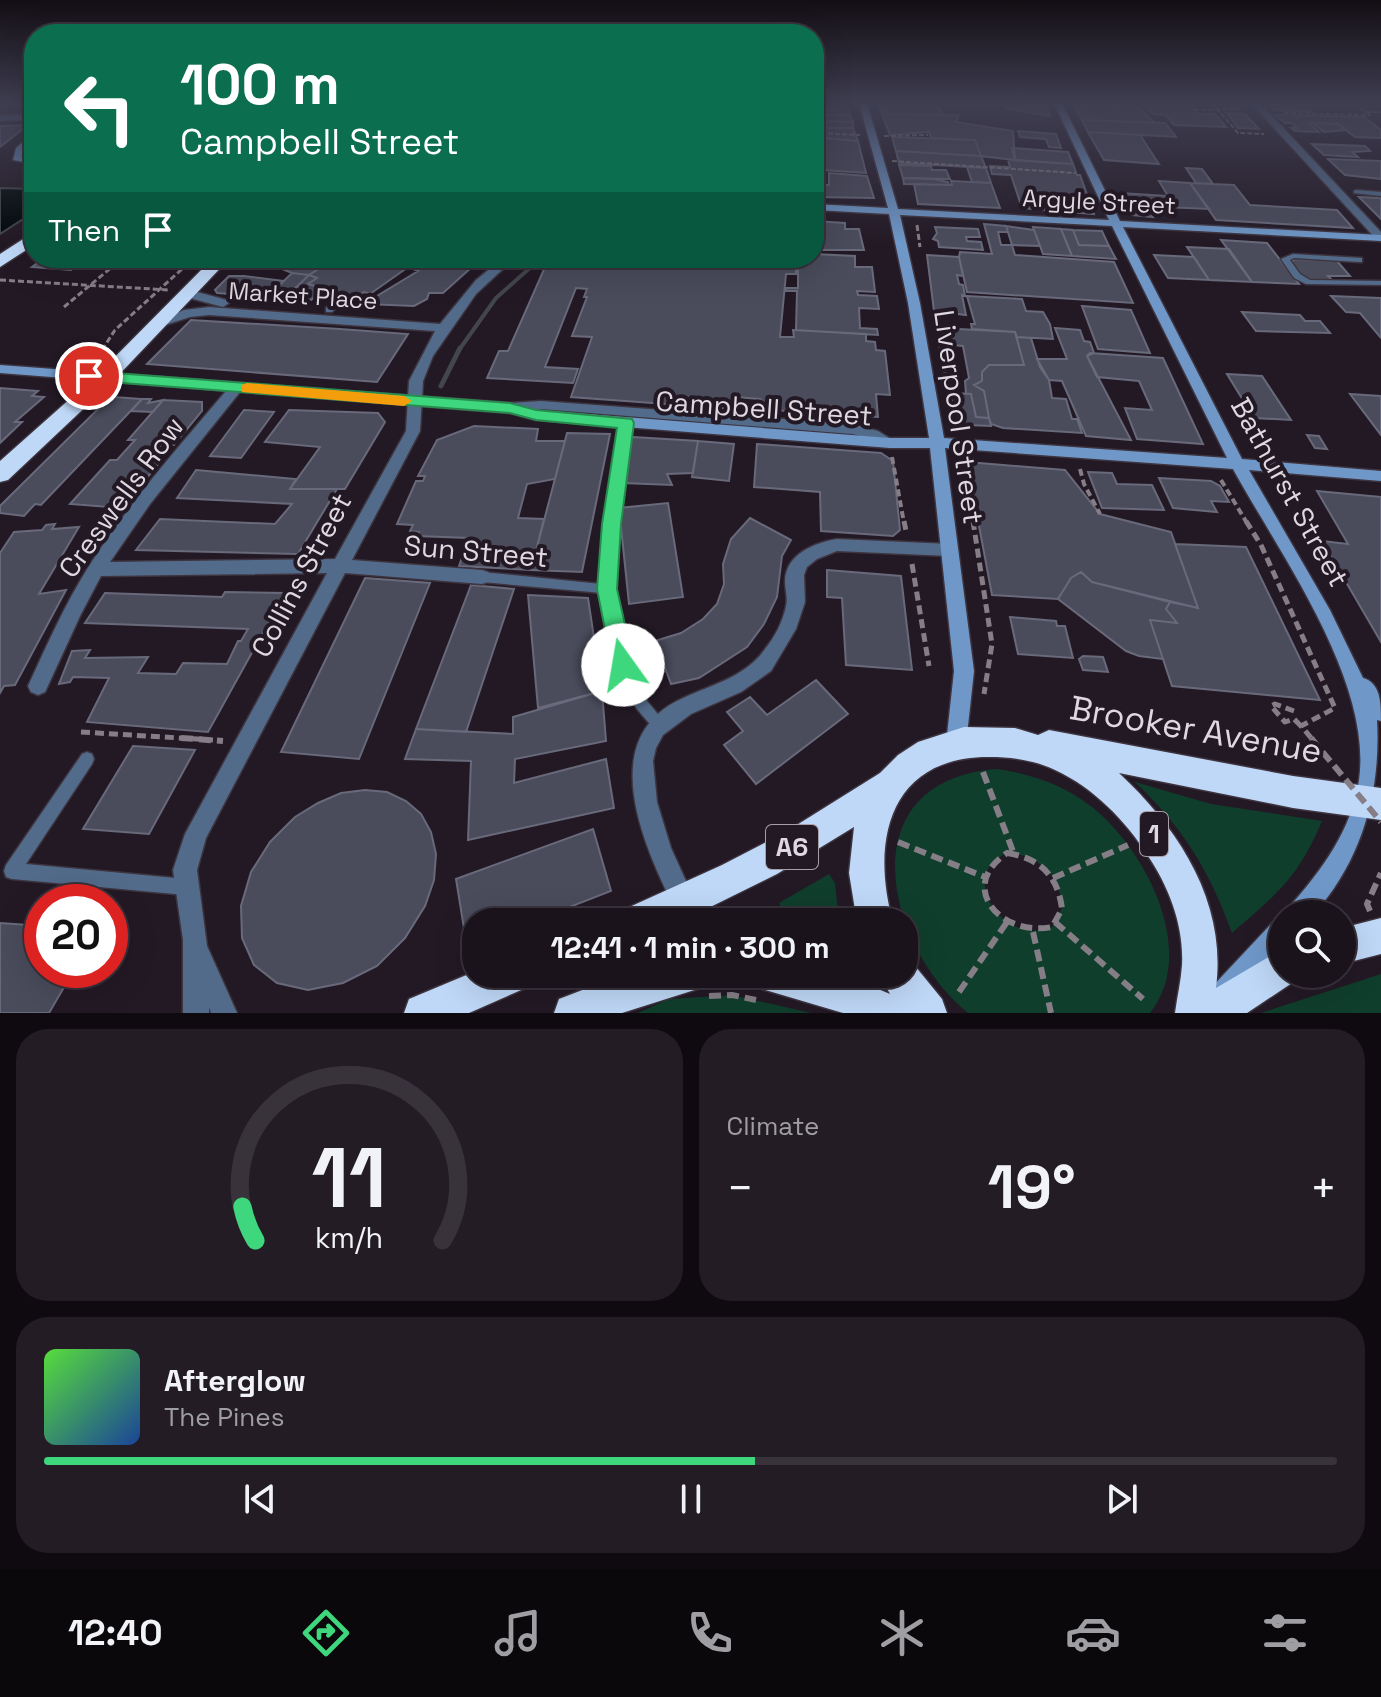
<!DOCTYPE html>
<html lang="en">
<head>
<meta charset="utf-8">
<style>
  :root { --surface:#1a131c; --page:#231c25; --text:#f1f3f6; --muted:#9f9ea3; --line:#38323b; --accent:#3ed77d }
  body { margin:0; font-family:"Space Grotesk",sans-serif; background:var(--page); color:var(--text); height:100vh; display:flex; flex-direction:column; font-size:30px; white-space:nowrap }
  * { box-sizing:border-box; margin:0 }
  p { font-size:26px; color:var(--muted) }
  .icon { flex:none; width:44px; height:44px; fill:none; stroke:currentColor; stroke-width:2; stroke-linecap:round; stroke-linejoin:round }
  .map { position:relative; height:1013px; overflow:hidden }
  .details { display:flex; flex-direction:column; gap:16px; padding:16px; background:#0e0a0f; flex:1 }
  .details>* { flex:none }
  .guide { position:absolute; left:24px; top:24px; width:800px; height:244px; border-radius:32px; box-shadow:0 8px 32px #0002,0 0 0 2px var(--line); background:#0b6e4f; color:#fff; overflow:hidden }
  .fabs { position:absolute; left:1268px; top:900px; display:grid; gap:16px }
  .fabs a { display:grid; place-items:center; width:88px; height:88px; border-radius:50%; background:var(--surface); box-shadow:0 8px 32px #0002,0 0 0 2px var(--line); font-size:40px }
  .speed { position:absolute; left:24px; top:884px; display:flex; gap:16px; font-size:40px; font-weight:700; text-align:center }
  .speed>* { display:grid; place-content:center; width:104px; height:104px; border-radius:50%; background:var(--surface); box-shadow:0 8px 32px #0002,0 0 0 2px var(--line); line-height:1 }
  .speed .limit { border:12px solid #d22; background:#fff; color:#111 }
  .pin { position:absolute; display:grid; place-items:center; width:68px; height:68px; color:#fff; margin:-34px; border:4px solid #fff; border-radius:50%; box-shadow:0 2px 8px #0007 }
  .me { position:absolute; width:88px; margin:-44px; rotate:347deg; stroke-linejoin:round; filter:drop-shadow(0 0 6px #0008) }
  .turn { display:flex; align-items:center; gap:28px; height:168px; padding:0 24px; font-size:36px }
  .turn .icon { width:104px; height:104px; stroke-width:2.5 }
  .turn b { display:block; font-size:56px; line-height:68px }
  .then { display:flex; align-items:center; height:76px; padding:0 24px; background:#0003; gap:16px; font-size:30px }
  .big { font-size:60px; font-weight:700; line-height:1.1 }
  .details .tile { flex:1; display:flex; flex-direction:column; justify-content:center; gap:12px; min-width:0; padding:0 28px; border-radius:32px; background:var(--page) }
  .details .dial { align-items:center; gap:0 }
  .dial svg { height:208px; overflow:visible; fill:none; stroke:var(--line); stroke-width:7; stroke-linecap:round; text-anchor:middle }
  .dial text { fill:var(--text); stroke:none }
  .song { display:flex; align-items:center; gap:24px }
  .cover { width:96px; height:96px; border-radius:12px; background:linear-gradient(135deg,hsl(110 70% 55%),hsl(220 70% 35%)) }
  .played { height:8px; border-radius:4px; background:linear-gradient(90deg,var(--accent) 55%,var(--line) 55%) }
  .keys { display:flex; justify-content:space-around; direction:ltr }
  .heat { display:flex; justify-content:space-between; align-items:center; font-size:44px; direction:ltr }
  .details .tiles { flex:1; display:grid; gap:16px; grid-template-columns:1fr 1fr }
  .tile:last-child { grid-column:span 2 }
  .trip { position:absolute; left:462px; top:908px; width:456px; height:80px; border-radius:32px; background:var(--surface); box-shadow:0 8px 32px #0002,0 0 0 2px var(--line); font-weight:700; line-height:80px; text-align:center }
  .tabs { display:flex; height:128px; justify-content:space-around; align-items:center; background:#0a080b; color:var(--muted) }
  .tabs .icon { width:56px; height:56px }
  .tabs .on { color:var(--accent) }
  .tabs b { font-size:36px; color:var(--text) }
  .map>svg:first-child { display:block }
</style>
</head>
<body>
<div class="map">
<svg width="1381" height="1013" viewBox="0 0 1381 1013">
  <rect width="100%" height="100%" fill="#231925"/>
  <path fill="#103e2c" fill-rule="evenodd" d="M997,769C1032,774 1064,785 1092,807C1145,849 1199,951 1150,1013H968C883,944 849,780 997,769ZM1007,853C1039,855 1061,876 1062,908L1052,927C1003,948 956,874 1007,853Z
    M1135,782L1211,804L1322,821C1298,878 1277,894 1232,933C1210,872 1183,827 1135,782Z
    M829,874L835,883L839,922H787L779,903Z
    M1381,974V1013H1261Z
    M732,995L811,1013H638L669,999Z"/>
  <path fill="#000809" stroke="#43464a" stroke-width="2" d="M0,188L34,189V212L0,234Z"/>
  <g fill="none" stroke-linecap="round" stroke-linejoin="round">
    <path stroke="#43464a" stroke-width="4" d="M459,350L496,298L541,258"/>
    <path stroke="#43464a" stroke-width="5" d="M441,386L460,348"/>
  </g>
  <path fill="#4a4b5b" stroke="#68697a" stroke-width="2" d="M816,103H847L848,107L820,110Z
    M878,103H934L945,115L882,114Z
    M1001,103L1047,106L1050,116L1007,109Z
    M1113,103H1134L1155,123L1082,120L1074,105L1114,107Z
    M1144,103H1191L1197,114H1215L1226,127L1174,125L1166,115L1152,114Z
    M1267,103H1303L1312,112L1274,110Z
    M848,107L850,115H814V112Z
    M1227,113L1245,114L1259,129L1238,128Z
    M882,114L959,115L956,122L1013,131L1015,160L981,156L975,140L931,138L929,132L890,135Z
    M814,115H850L853,122L814,121Z
    M1275,115L1364,117L1381,130V138L1355,137L1338,124L1309,123L1319,132L1295,131L1291,128H1297L1291,123H1285Z
    M1082,120L1165,123L1176,137L1088,132Z
    M814,121L853,122V128H814Z
    M1313,123L1338,124L1347,130L1324,132Z
    M28,125L0,147V126Z
    M814,128H853L858,141L814,137Z
    M1018,131L1056,134L1061,148L1049,147L1046,139L1020,137Z
    M1088,132L1140,135L1159,164L1104,160Z
    M814,137L858,141L866,173L822,170L814,196Z
    M892,137L975,140L981,156L896,151Z
    M1312,144L1365,146L1370,151L1352,152L1358,157L1324,155Z
    M1012,148L1068,152L1073,164L1015,160Z
    M896,151L981,156L986,168L899,163Z
    M1328,159L1381,161V179L1345,175Z
    M1008,160L1073,164L1077,175H1080L1094,214L1022,208L1011,175L992,174L990,166L1010,167Z
    M899,165L931,166L932,170H946L950,179L903,178Z
    M967,167L986,168L991,183L972,182Z
    M1186,168L1202,169L1213,184L1196,183Z
    M829,173L867,176L874,198L816,197L818,185H829Z
    M903,178L934,179L948,182L949,185L904,184Z
    M951,181L991,183L1000,208L918,204L914,184L952,185Z
    M1159,181L1190,183L1209,209L1164,207L1166,210L1149,209L1153,217L1132,215L1121,193L1168,196Z
    M1190,183L1234,185L1250,205L1337,210L1353,228L1216,220Z
    M1359,197L1381,198V219Z
    M814,221L845,223V229H859L864,250H814Z
    M984,224L1006,226L1008,232H998L1001,245H1012L1015,255L1114,262L1133,303L967,292L959,257L960,252L992,254Z
    M1006,226L1034,230L1040,246L1012,245Z
    M935,227L978,229L980,237H966L967,241L981,242L983,250L939,247L938,241L933,239L937,233Z
    M1033,227L1061,229L1072,256L1043,254Z
    M1061,229L1073,230L1079,245L1109,246L1116,259L1072,256Z
    M1073,230L1102,231L1109,246L1079,245Z
    M1221,240L1267,243L1299,284L1252,282Z
    M1187,247L1229,249L1252,282L1209,280Z
    M814,254L855,256V267H872L875,292L857,291L858,295L877,296L879,309L859,308L860,328L877,329L878,335L796,330L797,291H786V288H798V258H814Z
    M927,255L959,257L963,276L957,275L959,284L963,285L965,296L962,295L966,315L934,311Z
    M1154,255L1194,257L1209,280L1168,278Z
    M44,258H92L83,260L71,270L32,267Z
    M147,258H188L179,266L140,263Z
    M336,258H421L370,294L364,292L355,298L308,284L317,278L309,275Z
    M336,258L309,275L292,273L258,259H247Z
    M421,258H482L443,293H429L427,299L414,306L364,304L418,271L408,267Z
    M560,258H796V274H786L780,337H794L793,330L866,334V341L875,342L876,350L885,351L890,395L876,394L878,417L773,410L760,399L735,397L734,409L571,397L592,337L572,336L587,297H584L587,289L576,288L545,367L578,369L573,383L487,378L499,351H508L545,267L556,268Z
    M247,259H258L276,266H239Z
    M1295,259L1337,261L1350,276H1328L1333,281L1311,280L1303,277L1291,262Z
    M292,273L309,275L284,299L267,297Z
    M309,275L317,278L308,284L324,289L311,300L284,299Z
    M229,276H244L284,281L267,297L217,293L215,290Z
    M967,296L1022,299L1026,311L1043,312L1050,324L1053,339L1017,337L1015,332L972,329L971,324H975Z
    M1331,296L1381,298V338L1360,313L1346,312Z
    M1082,306L1131,310L1150,353L1098,349Z
    M1242,312L1300,315L1305,321H1320L1330,333L1256,331Z
    M191,320L340,329L408,334L377,382L147,364Z
    M939,328L1015,332L1017,337L1031,338L1040,367L1049,380L1052,398L1066,399L1072,419H1077L1082,433L1003,428L991,424L989,418L976,417L971,394H966L965,381L969,378L963,346L943,344Z
    M939,328L1015,332L1024,365H989L982,372V381L974,385L984,391L989,418L976,417L971,394H966L965,381L969,378L963,346L943,344Z
    M1055,328L1080,330L1084,341L1090,342L1094,353L1087,356L1131,440L1086,436L1062,381L1049,380L1037,359H1067Z
    M1090,353L1163,358L1203,444L1137,439L1125,408L1152,410L1139,381L1097,377L1087,356Z
    M1227,374L1262,376L1291,420L1254,418Z
    M0,388L38,391L32,396L44,397L15,422H22L0,443Z
    M954,393L971,394L976,417L989,418L991,426L966,425L960,421Z
    M1350,394L1381,396V435Z
    M114,397L142,399L41,505L35,504L24,516L0,513V506L108,399Z
    M142,399H151L148,403L163,400L153,412L131,411Z
    M163,400L202,402V411L174,445L162,444L149,459L161,461L122,508L70,504L110,460H117L135,440H128Z
    M244,410L274,412L241,458L210,456Z
    M289,410L378,413L385,422L345,489H290L320,447L265,442Z
    M474,426L538,429L536,441H565L555,479L527,484L518,518L544,519L531,570L459,566L469,538L417,536L419,532L410,531L413,525L397,524L416,481H423L425,476H418L437,440Z
    M567,433L610,434L582,572L531,570Z
    M1307,435L1319,436L1327,449L1315,448Z
    M633,437L698,441L693,473L667,474L672,485L623,483L629,440Z
    M698,441L734,444L729,481L692,477Z
    M757,444L881,453L893,461L900,530L893,536L821,531L820,492L754,487Z
    M967,462L1065,470L1100,514L1171,532L1198,608L1092,582L1081,572L1071,578L1058,599L992,595Z
    M196,470L296,479L290,489H337L298,554L136,550L160,519L275,524L292,504L177,498Z
    M1088,472L1112,473L1117,484L1152,485L1164,510L1102,508Z
    M1159,478L1211,481L1220,486L1229,502L1211,501L1217,512L1173,508Z
    M1317,491L1381,497V642L1322,541L1348,544Z
    M668,503L683,597L629,604L619,508Z
    M750,518L791,540L782,556L777,597L764,624L747,647L699,678L671,684L655,641L681,633L703,619L717,604L724,584L723,564L731,539Z
    M55,524L52,529L79,527L39,594L66,590L15,685L4,686L0,693V553L14,532L42,530L46,525Z
    M1175,544L1246,547L1320,700L1172,686L1150,620L1177,623L1166,609L1170,602L1198,608Z
    M827,570L901,576L912,670L846,665L842,598L827,597Z
    M1081,572L1092,582L1170,602L1166,609L1177,623L1150,620L1163,659L1139,656L1126,651L1058,599L1071,578Z
    M365,578L430,583L359,759L281,752Z
    M471,585L514,589L466,732L416,729Z
    M225,592L285,593L208,732L87,722L109,678L73,677L70,682L59,684L72,651L90,650L85,658L148,657L138,673L176,674L183,663L227,664L238,641H241L248,629L85,623L105,593L222,597Z
    M528,595L588,598L602,691L538,708Z
    M1010,617L1056,621L1057,626H1065L1073,658L1018,654Z
    M1083,656L1103,657L1108,672L1083,670L1079,659Z
    M816,680L848,714L756,784L724,745L743,731L727,712L750,697L767,715Z
    M602,691L606,741L515,759L514,783L606,759L614,808L468,840L471,761L405,759L416,729L513,734V717Z
    M133,746L195,750L149,834L83,829Z
    M365,790L387,792L406,801L421,814L431,832L436,854L434,880L425,906L405,938L377,966L343,983L308,990L277,983L254,965L242,938L241,906L251,872L270,842L295,817L318,803L341,793Z
    M593,829L611,891L531,922H476V943L467,947L456,879Z
    M0,923L42,926V970H74L49,1013H0Z"/>
  <g fill="none" stroke-linecap="round" stroke-linejoin="round">
    <g stroke="#3d343f" stroke-width="3">
      <path id="lane" d="M1356,190L1381,192V196L1354,193V191Z
        M1293,254L1362,258V262H1359L1294,258L1290,260L1300,274L1310,280L1381,281V285L1306,284L1294,278L1281,259Z
        M341,292H344L348,294L332,312H326V308Z
        M626,420L631,423L618,524L613,589L633,679L647,701L666,724L664,729L659,730L654,729L637,709L620,681L602,593L482,582L478,580L476,577L478,574L482,572L601,584L606,524L621,423Z
        M87,752L92,754L94,759L92,764L26,864L186,879L192,881L194,887L192,893L186,895L12,879L6,877L4,871L6,865L82,754Z"/>
    </g>
    <g stroke="#3d343f" stroke-width="3">
      <path id="street" d="M0,103H6L0,106Z
        M1251,103H1260L1381,232V241L1377,240Z
        M34,114V120L0,121V115Z
        M503,258H515L476,294L433,356L423,381L420,431L352,560L482,570L488,572L491,577L488,582L482,584L345,573L206,838L197,870L207,946L237,1013H211L209,1007V1013H183V940L173,870L185,834L327,573L101,576L81,614L45,692L38,695L31,692L28,686C47,645 65,604 89,566C130,501 182,443 232,384L237,383L244,387L150,504L110,562L335,559L406,431L409,381L435,331L209,315L190,317L159,327L153,323L184,310L209,307L440,324L476,280Z
        M186,289L227,300L229,303L223,307L182,296V290Z
        M541,401L852,424L878,431L897,443L890,448L868,438L852,434L541,409L510,413L503,408L510,403Z
        M837,539L950,544L956,545L958,550L956,555L950,556L837,551L817,559L807,567L804,575L805,602L796,629L771,671L741,692L691,714L663,735L656,748L653,761L657,802L671,848L696,903L692,911L684,915L676,911C646,850 595,743 677,701C708,685 744,679 765,649C775,637 783,621 786,606C788,597 785,590 785,581C786,554 814,543 837,539Z"/>
    </g>
    <g stroke="#3d343f" stroke-width="3">
      <path id="secondary" d="M859,103H867L898,209L1109,220L1054,103H1062L1120,221L1381,235V241L1123,227L1242,459L1381,471V481L1249,470L1330,610L1363,678C1381,683 1381,704 1381,721L1377,720C1381,792 1362,860 1314,914H1286L1290,906C1322,870 1352,829 1359,780C1373,681 1279,553 1233,469L945,448L974,671L966,744L963,751L956,754L949,751L946,744L954,671L930,448H890L536,420L510,413L0,373V365L510,403L536,410L890,438H929L908,303L889,214L814,210V204L888,208ZM900,215L1112,226L1227,458L944,438L920,303Z
        M34,133V141L21,156L34,158V164L13,160L16,148Z
        M1282,919V949L1223,1013H1192L1196,1004L1273,922Z"/>
    </g>
    <g stroke="#3d343f" stroke-width="3">
      <path id="highway" d="M34,232V245L0,267V254Z
        M213,258H230L113,381L8,480L0,482V461L99,373Z
        M964,727L1015,728L1038,735L1049,730L1293,776L1381,788V820L1293,808L1119,773C1179,829 1227,902 1216,988L1282,949V974H1298L1295,981L1247,1013H1175C1177,997 1181,981 1182,965C1184,926 1169,887 1148,856C1126,821 1094,788 1055,770C1034,760 1012,757 990,757C890,756 870,840 893,922H857L849,873L854,827L777,874L680,922H620L625,909L722,865L784,833L880,773L898,755L918,742Z
        M1381,918V954L1342,964V928Z
        M904,958L911,961L942,999L947,1013H843L755,987L749,974H842L890,994L879,974H904Z
        M476,971V974H534L528,987L469,1013H404L409,999Z
        M624,974H710L704,987L622,1013H554L559,999Z"/>
    </g>
    <path stroke="#857e87" stroke-width="2" stroke-dasharray="5 2" stroke-linecap="butt" d="M1212,103L1238,133L1264,134
      M1355,103L1365,112H1381
      M1194,110L1243,109
      M1284,113L1370,115L1365,112
      M814,133L860,135
      M884,136L928,135
      M892,161L1075,173"/>
    <path stroke="#857e87" stroke-width="3" stroke-dasharray="6 3" stroke-linecap="butt" d="M25,223L34,217
      M917,225L920,247
      M0,280L169,290
      M64,307L118,262
      M940,346L941,350
      M102,350L115,330L194,258"/>
    <path stroke="#857e87" stroke-width="4" stroke-dasharray="7 4" stroke-linecap="butt" d="M940,348L947,385
      M87,361L104,348
      M950,397L958,432
      M892,457L904,523
      M963,459L973,523
      M1080,469L1084,484L1100,514
      M1221,480L1247,523"/>
    <path stroke="#857e87" stroke-width="5" stroke-dasharray="9 5" stroke-linecap="butt" d="M904,521L906,531
      M973,521L992,644L984,694
      M1246,521L1261,545
      M912,564L929,666
      M1294,711L1275,704L1271,706L1285,722L1294,719L1301,726
      M81,732L213,740"/>
    <path stroke="#857e87" stroke-width="6" stroke-dasharray="12 6" stroke-linecap="butt" d="M181,738L223,741
      M983,772L1014,854
      M898,842L985,877
      M1007,853C1040,858 1058,876 1062,909L1052,927C1001,937 956,887 1007,853Z
      M1053,878L1128,845
      M1370,911L1367,904L1381,873
      M1055,922L1143,999
      M1033,932L1051,1013
      M959,992L1007,922
      M709,996L732,995L756,1000"/>
    <use href="#lane" fill="#526b8a" fill-rule="evenodd"/>
    <use href="#street" fill="#526b8a" fill-rule="evenodd"/>
    <use href="#secondary" fill="#6f98c9" fill-rule="evenodd"/>
    <use href="#highway" fill="#bfd8f7" fill-rule="evenodd"/>
    <path stroke="#857e87" stroke-width="5" stroke-dasharray="9 5" stroke-linecap="butt" d="M1261,545L1335,708L1301,726L1313,740"/>
    <path stroke="#857e87" stroke-width="6" stroke-dasharray="12 6" stroke-linecap="butt" d="M1311,738L1381,822"/>
  </g>
  <linearGradient id="sky" x2="0" y2="1"><stop stop-color="#130e14"/><stop offset="0.42" stop-color="#3f3e51"/><stop offset="1" stop-color="#3f3e51" stop-opacity="0"/></linearGradient>
  <rect width="1381" height="245" fill="url(#sky)"/>
  <path fill="#3ed77d" stroke="#288c51" stroke-width="2" d="M89,371L510,403L536,410L632,419L634,423L621,524L617,589L634,665L631,672L623,674L616,672L612,665L597,589L602,524L617,428L536,420L510,413L83,380L81,376Z"/>
  <path fill="#f59e0b" d="M247,383L404,396L412,401L404,406L242,392V385Z"/>
  <g text-anchor="middle" stroke-width="8" stroke-linejoin="round" paint-order="stroke">
    <g font-size="24" fill="#ded8e0" stroke="#231925">
      <text transform="translate(1099 202) rotate(3)" y="8">Argyle Street</text>
      <text transform="translate(303 296) rotate(4)" y="8">Market Place</text>
    </g>
    <g fill="#231925" stroke="#a69fa8" stroke-width="2">
      <rect x="1140" y="812" width="28" height="44" rx="6"/>
      <rect x="766" y="825" width="52" height="44" rx="6"/>
    </g>
    <g font-size="26" font-weight="bold" fill="#ded8e0">
      <text x="1154" y="843">1</text>
      <text x="792" y="856">A6</text>
    </g>
    <g font-size="28" fill="#ded8e0" stroke="#231925">
      <text transform="translate(764 408) rotate(4)" y="10">Campbell Street</text>
      <text transform="translate(959 417) rotate(82)" y="10">Liverpool Street</text>
      <text transform="translate(1290 492) rotate(61)" y="10">Bathurst Street</text>
      <text transform="translate(121 497) rotate(-54)" y="10">Creswells Row</text>
      <text transform="translate(476 551) rotate(5)" y="10">Sun Street</text>
      <text transform="translate(301 575) rotate(-62)" y="10">Collins Street</text>
    </g>
    <g font-size="34" fill="#ded8e0" stroke="#231925">
      <text transform="translate(1196 729) rotate(10)" y="12">Brooker Avenue</text>
    </g>
  </g>
</svg>
<div class="fabs">
<a><svg class="icon" aria-label="search" viewBox="0 0 24 24"><circle cx="10" cy="10" r="6"/><path d="M15 15l6 6"/></svg></a>
</div>
<div class="speed"><div class="limit">20</div></div>
<div class="pin" style="left:89px;top:376px;background:#d93025"><svg class="icon" aria-label="arrive" viewBox="0 0 24 24"><path d="M6 21V4h12l-3 4 3 4H6"/></svg></div>
<svg class="me" style="left:623px;top:665px" viewBox="-20 -20 40 40"><circle r="19" fill="#fff"/><path d="M0-13L10 11 0 6-10 11z" fill="#3ed77d"/></svg>
<div class="trip">12:41 · 1 min · 300 m</div>
<div class="guide">
<div class="turn"><svg class="icon" aria-label="left" viewBox="0 0 24 24"><path d="M17 20v-9H6M10 6l-5 5 5 5"/></svg><div><b>100 m</b>Campbell Street</div></div>
<div class="then">Then<svg class="icon" aria-label="arrive" viewBox="0 0 24 24"><path d="M6 21V4h12l-3 4 3 4H6"/></svg></div>
</div>
</div>
<section class="details">
<div class="tiles">
<div class="tile dial"><svg viewBox="0 0 100 80">
<path d="M14 69A42 42 0 1 1 86 69"/>
<path d="M14 69A42 42 0 0 1 9 56" stroke="#3ed77d"/>
<text x="50" y="56" font-size="32" font-weight="700">11</text>
<text x="50" y="72" font-size="11">km/h</text>
</svg></div>
<div class="tile"><p>Climate</p>
<div class="heat"><a>−</a><b class="big">19°</b><a>+</a></div>
</div>
<div class="tile">
<div class="song"><i class="cover"></i><div><b>Afterglow</b><p>The Pines</p></div></div>
<div class="played"></div>
<div class="keys"><svg class="icon" aria-label="previous" viewBox="0 0 24 24"><path d="M18 5L8 12l10 7zM5 5v14"/></svg><svg class="icon" aria-label="pause" viewBox="0 0 24 24"><path d="M8 5v14M16 5v14"/></svg><svg class="icon" aria-label="next" viewBox="0 0 24 24"><path d="M6 5l10 7-10 7zM19 5v14"/></svg></div>
</div>
</div>
</section>
<nav class="tabs">
<b>12:40</b>
<svg class="icon on" aria-label="directions" viewBox="0 0 24 24"><path d="M12 3l9 9-9 9-9-9zM9 14v-3h6M13 9l2 2-2 2"/></svg>
<svg class="icon" aria-label="music" viewBox="0 0 24 24"><path d="M9 18V5l10-2v13"/><circle cx="6" cy="18" r="3"/><circle cx="16" cy="16" r="3"/></svg>
<svg class="icon" aria-label="phone" viewBox="0 0 24 24"><path d="M5 4h4l2 5-3 2q2 4 5 5l2-3 5 2v4C11 20 4 13 5 4z"/></svg>
<svg class="icon" aria-label="climate" viewBox="0 0 24 24"><path d="M12 3v18M4 7l16 10M4 17L20 7"/></svg>
<svg class="icon" aria-label="car" viewBox="0 0 24 24"><path d="M5 17H2v-5l4-1 3-4h7l3 4 3 1v5h-3M9 17h6M6 11h13"/><circle cx="7" cy="17" r="2"/><circle cx="17" cy="17" r="2"/></svg>
<svg class="icon" aria-label="filters" viewBox="0 0 24 24"><path d="M4 7h16M4 17h16"/><circle cx="9" cy="7" r="2"/><circle cx="15" cy="17" r="2"/></svg>
</nav>
</body>
</html>
